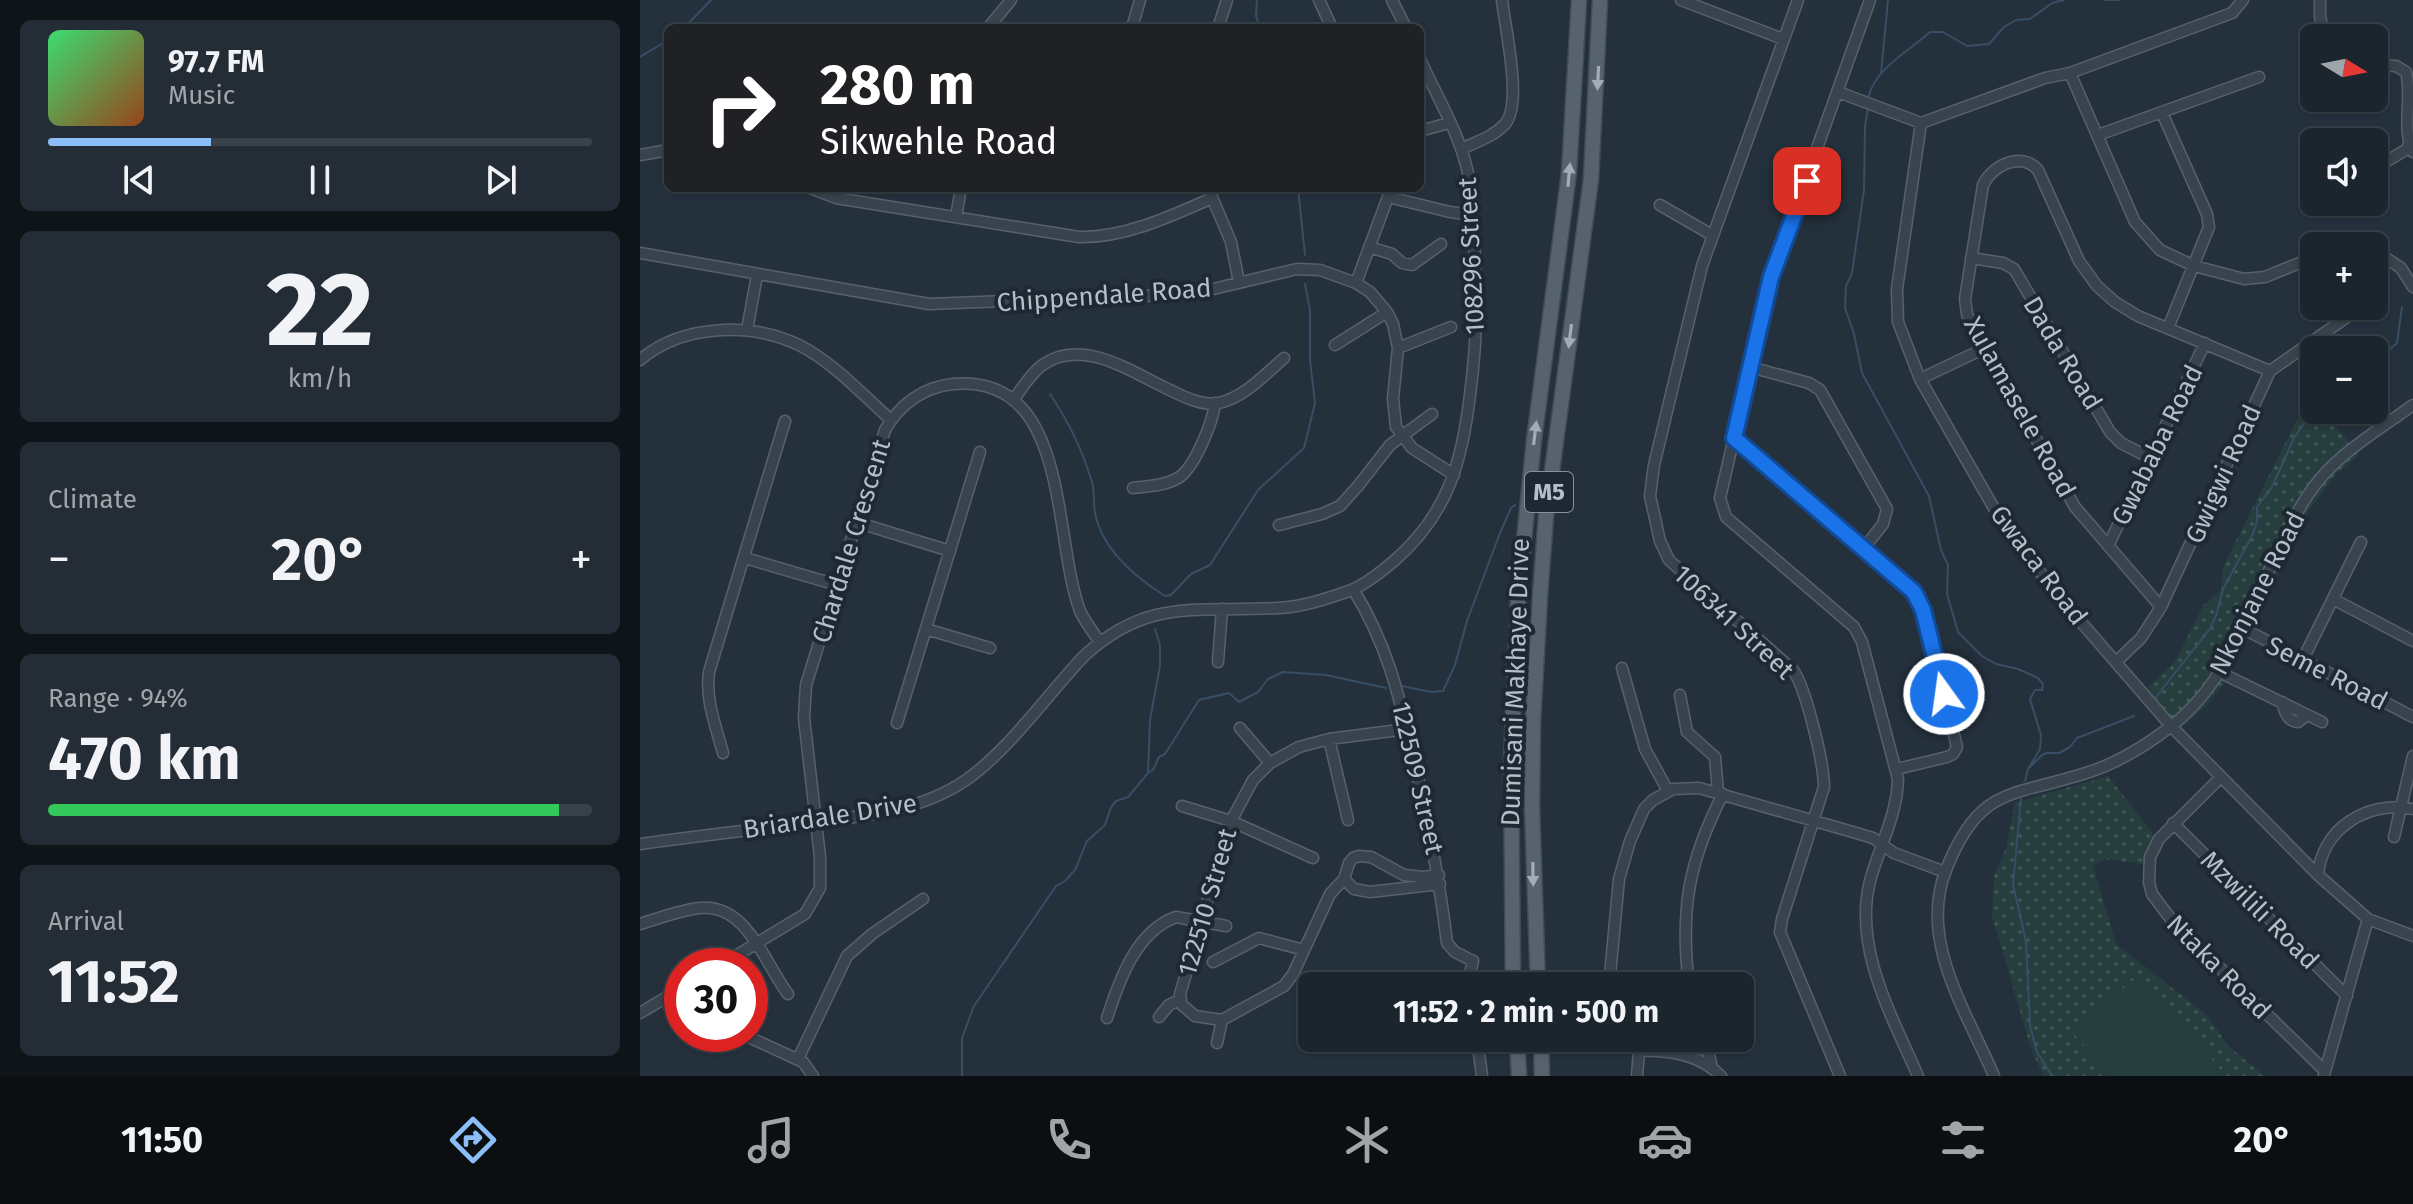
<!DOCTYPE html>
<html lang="en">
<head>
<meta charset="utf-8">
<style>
  :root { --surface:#1b252e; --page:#242d36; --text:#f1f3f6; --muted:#a0a5aa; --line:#39424a; --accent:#8bbef7 }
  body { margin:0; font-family:"Fira Sans",sans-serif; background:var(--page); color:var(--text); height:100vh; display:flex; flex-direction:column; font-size:30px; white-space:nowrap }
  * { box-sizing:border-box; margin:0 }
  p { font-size:26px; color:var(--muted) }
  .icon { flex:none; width:44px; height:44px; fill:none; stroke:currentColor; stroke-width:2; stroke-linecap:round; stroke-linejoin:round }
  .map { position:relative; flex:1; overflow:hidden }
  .sheet { display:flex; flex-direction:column; gap:20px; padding:20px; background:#0f1419; width:640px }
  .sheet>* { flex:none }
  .hud { position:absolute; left:24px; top:24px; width:760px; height:168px; border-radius:12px; box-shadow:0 2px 6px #0004,0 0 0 2px var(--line); background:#202124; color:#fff; overflow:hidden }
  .needle { width:52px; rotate:100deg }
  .controls { position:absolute; left:1660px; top:24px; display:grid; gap:16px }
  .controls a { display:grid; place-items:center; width:88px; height:88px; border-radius:12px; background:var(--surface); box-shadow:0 2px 6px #0004,0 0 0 2px var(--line); font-size:40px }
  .speed { position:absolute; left:24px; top:948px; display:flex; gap:16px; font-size:40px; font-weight:700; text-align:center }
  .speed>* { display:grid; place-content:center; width:104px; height:104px; border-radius:50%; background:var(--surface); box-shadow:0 2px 6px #0004,0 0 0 2px var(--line); line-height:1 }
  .speed .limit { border:12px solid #d22; background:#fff; color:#111 }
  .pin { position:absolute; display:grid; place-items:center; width:68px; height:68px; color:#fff; margin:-34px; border-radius:16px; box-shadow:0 4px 12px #0006 }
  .me { position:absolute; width:88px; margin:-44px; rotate:346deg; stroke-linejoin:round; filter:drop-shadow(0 0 6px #0008) }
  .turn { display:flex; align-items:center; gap:28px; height:168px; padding:0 24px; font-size:36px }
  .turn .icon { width:104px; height:104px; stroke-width:2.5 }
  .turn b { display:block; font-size:56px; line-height:68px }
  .big { font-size:60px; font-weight:700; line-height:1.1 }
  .sheet .tile { flex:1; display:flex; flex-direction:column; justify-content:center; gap:12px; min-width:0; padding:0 28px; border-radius:12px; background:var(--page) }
  .sheet .dial { align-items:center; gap:0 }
  .dial b { font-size:104px; line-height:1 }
  .song { display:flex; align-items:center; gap:24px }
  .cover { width:96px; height:96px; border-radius:12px; background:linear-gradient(135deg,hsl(140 70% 55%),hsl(20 70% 35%)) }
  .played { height:8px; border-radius:4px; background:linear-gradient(90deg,var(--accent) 30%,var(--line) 30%) }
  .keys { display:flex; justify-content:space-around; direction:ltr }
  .heat { display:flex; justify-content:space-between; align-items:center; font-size:44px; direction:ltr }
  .charge { height:12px; border-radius:6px; background:linear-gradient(90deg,#34c759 94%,var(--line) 0) }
  .trip { position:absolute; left:658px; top:972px; width:456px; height:80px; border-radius:12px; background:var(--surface); box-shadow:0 2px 6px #0004,0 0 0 2px var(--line); font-weight:700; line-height:80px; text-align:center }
  .menu { display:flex; height:128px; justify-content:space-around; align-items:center; background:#0b0f12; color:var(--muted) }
  .menu .icon { width:56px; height:56px }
  .menu .active { color:var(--accent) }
  .menu b { font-size:36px; color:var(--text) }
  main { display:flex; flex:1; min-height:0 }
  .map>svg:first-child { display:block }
</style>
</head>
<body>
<main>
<section class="sheet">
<div class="tile">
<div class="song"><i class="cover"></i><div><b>97.7 FM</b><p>Music</p></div></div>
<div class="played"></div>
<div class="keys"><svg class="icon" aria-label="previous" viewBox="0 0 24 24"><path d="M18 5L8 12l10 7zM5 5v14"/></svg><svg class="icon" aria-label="pause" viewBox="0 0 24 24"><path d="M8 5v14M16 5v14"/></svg><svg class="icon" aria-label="next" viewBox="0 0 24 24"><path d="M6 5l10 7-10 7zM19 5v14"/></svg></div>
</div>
<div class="tile dial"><b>22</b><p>km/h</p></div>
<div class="tile"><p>Climate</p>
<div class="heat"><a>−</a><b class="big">20°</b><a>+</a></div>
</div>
<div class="tile"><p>Range · 94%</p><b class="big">470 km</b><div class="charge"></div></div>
<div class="tile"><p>Arrival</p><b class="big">11:52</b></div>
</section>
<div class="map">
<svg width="1773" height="1076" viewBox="0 0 1773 1076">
  <defs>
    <pattern id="grass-dots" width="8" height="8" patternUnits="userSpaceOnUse" patternTransform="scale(2)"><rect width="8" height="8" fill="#263e3e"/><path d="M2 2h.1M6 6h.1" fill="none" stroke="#435859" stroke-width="1.8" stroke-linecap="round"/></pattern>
  </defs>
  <rect width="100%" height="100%" fill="#24313d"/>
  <path fill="url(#grass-dots)" d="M1674,402V410H1682L1719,455L1696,474L1669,510L1585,682L1568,704L1543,727L1530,716L1507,688L1535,662L1563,606L1581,590L1583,567L1661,412Z
    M1468,776L1515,836L1508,847L1504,864L1465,859L1453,866L1476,944L1568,1016L1588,1046L1625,1076H1586L1499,975L1433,1032L1471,1076H1404L1392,1052L1352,916L1354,876L1366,848L1375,803Z"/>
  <path fill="#263e3e" d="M1499,975L1586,1076H1471L1433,1032Z"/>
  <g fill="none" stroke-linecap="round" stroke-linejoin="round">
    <path stroke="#384e64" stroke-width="2" d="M617,0L616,16L620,28
      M1465,0H1479
      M44,28L71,0
      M0,57L28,40
      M1241,74L1248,0
      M1228,98C1236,67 1268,52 1290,32H1303L1327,46L1349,44L1364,27L1376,20L1390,19L1412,3L1424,0
      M1228,109L1225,126L1224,190L1212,273L1206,286L1205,308L1214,334L1222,373L1289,496L1301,550L1308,565L1307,594L1318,632L1342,656L1356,664L1378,669L1398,678L1403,684L1402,690H1395L1390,699L1401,735L1400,749L1388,769
      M658,188L665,255
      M1734,363L1757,343L1762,307
      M410,394C429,422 442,449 452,482C455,492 453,503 455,513C462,550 495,577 525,596L531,595L551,574L570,565L618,490L664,448L675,403L670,360V310L665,284
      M762,686L791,692L803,691L815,665L827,621L860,533L871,508L875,505
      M1516,697L1569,630L1576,616L1583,589L1613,534L1617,521V507L1632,487L1654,438L1674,409
      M508,773L513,770L519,757L525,754L559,700L589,693L599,702L618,692L628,679L643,672L686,675L746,688
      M1385,781L1388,769L1402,755L1407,753H1419L1430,747L1437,738L1494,716
      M1381,799L1373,884L1386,941L1390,1025L1397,1052L1412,1076
      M322,1076V1038L334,1006L416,886L425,881L435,870L447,841L465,825L471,807L476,801L488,797L508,773L510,720L520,666V645L515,629"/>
    <g stroke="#56616b" stroke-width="13">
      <path id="minor" d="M679,0L692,28
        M752,0L766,28
        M1041,0L1143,39
        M1158,0L1062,266L1014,465L1010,496L1020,541L1029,560L1153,670C1166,688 1184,764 1184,787L1142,919L1140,932L1200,1076
        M1230,0L1131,277L1080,498L1086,517L1214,627L1222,642L1258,779C1257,816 1239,847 1230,881C1213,948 1252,1016 1278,1076
        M1680,0V17L1685,38
        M348,28L371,0
        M492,28L500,0
        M578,28L587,0
        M1734,65L1756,66L1766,72C1773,98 1761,128 1773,152
        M1430,73L1592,13L1603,0
        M1198,92L1281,123
        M1522,113L1567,214L1569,227L1528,328
        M1281,123L1257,289L1258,322L1280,379L1363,524L1421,599L1531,726L1678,875L1728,919L1773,936
        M1281,123L1405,78L1430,73L1495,222L1520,250L1554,266L1604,279L1625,277L1674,257
        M780,131L809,123
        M1458,135L1619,77
        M821,149C836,142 853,137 865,124C883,104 865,28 862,0
        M0,155L28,150
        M1734,169L1767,149L1769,143
        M170,188L196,198L439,237C485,238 531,216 572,198
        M568,188L591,242L599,282
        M1020,205L1072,235
        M316,217L321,188
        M729,247L752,254L762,263L772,265L801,244
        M1734,250L1761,268L1773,287
        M0,253L289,304L552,294L657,269L680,270L716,283L730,292L747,312L753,324L758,348L753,399L756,427L772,448L814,475
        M1331,258L1363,263L1374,269L1470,432L1481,443L1512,459
        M716,283L748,197L810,212L832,215
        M107,330L117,275
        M695,345L747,312
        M758,348L811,327
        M0,360C42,324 111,322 159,345C193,362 223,395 251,420
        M1110,367L1169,383L1180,390L1247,509L1243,524L1224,548
        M1280,379L1343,349
        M374,399C382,388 390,375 401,366C442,335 494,374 532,391C546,398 563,406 579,403C605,397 624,375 644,358
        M1094,438L1259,577L1274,592L1283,610L1317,747L1313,754L1307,757L1257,769
        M493,488C508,486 524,486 538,478C554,469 573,422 575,403
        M216,522L310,551
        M639,525L682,514L700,506L718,486L750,445L792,414
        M1468,546L1565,343
        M105,558L197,585
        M713,589C750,649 760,701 776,768C789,826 800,884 807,943L815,952L833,961L827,986
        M1693,599L1773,641
        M1521,607L1435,507L1333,329L1327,314L1325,299L1343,185C1352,165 1382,151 1398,170L1439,261L1457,286L1475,302L1498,316L1630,371
        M1602,628L1773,717
        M286,629L350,648
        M1663,659L1721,542
        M578,662L582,609
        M1476,662L1501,638L1521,607L1630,371L1717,310
        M982,668L1005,749L1028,791
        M1579,672L1682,722
        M1040,695L1047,732L1075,757L1078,792
        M1642,702C1645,712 1647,721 1658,722L1667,715
        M257,723L340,452
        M600,728L630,763
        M767,729L689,739L659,747L630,763L613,780L591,821L540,994L541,1004L555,1016L582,1020L644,986L653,974L690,894L704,879L709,863L713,858L719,856L731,857L764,875L783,877L799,875
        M689,739L708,820
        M83,753C76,727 65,699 69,672L145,421
        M1581,777L1519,839L1510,857L1509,882L1512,894L1533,922L1685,1071
        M542,806L591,821L673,858
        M1533,823L1707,996
        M1754,837L1773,756
        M0,844C50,837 101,831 151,825C211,817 275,815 326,780C369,750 407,695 444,656C509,596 560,613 638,608C662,607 686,599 709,591C725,585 741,572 754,561C808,514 822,462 830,395C837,341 838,297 834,243C832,218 833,189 826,165C817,129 795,93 780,59
        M1678,875C1682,828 1728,800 1773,809
        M704,879L714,889L730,892L800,884
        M0,924C20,918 40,910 60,908C107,903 125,964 148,994
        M573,962L619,938L664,950
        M79,966L165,914L180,888V857L164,718L166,685L245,430C259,405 283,387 313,384C431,374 412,536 440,611C445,622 453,632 460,642
        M969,986L979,879L990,841L1004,809L1013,800L1033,789L1059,788L1206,830L1233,838L1254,853L1305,872
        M1049,986C1040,911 1048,862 1083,794
        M0,1013L42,988
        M519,1017L529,1005L541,999
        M467,1018C479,981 496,931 536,917L586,926
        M102,1034L163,1062L173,1076
        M837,1038L842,1076
        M991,1038L999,1051L997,1076
        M1065,1038L1072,1068
        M577,1043L582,1020
        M999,1051C1029,1050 1059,1054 1081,1076
        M158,1059L207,956L232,934L283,899
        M1684,1075L1728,919
        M1354,1076C1327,1012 1278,941 1306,870C1339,786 1371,797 1446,773C1476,764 1505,746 1530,727C1604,671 1619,568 1668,495C1693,456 1736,432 1773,405"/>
    </g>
    <g stroke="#414c56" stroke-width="17">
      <path id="major" d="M873,986L871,762L878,600L894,440L929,173L939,0
        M898,986L892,807L893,722L900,596L906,516L951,179L960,0
        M877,1038L879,1076
        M901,1038L902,1076"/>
    </g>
    <use href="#minor" stroke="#38434e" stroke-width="10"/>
    <use href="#major" stroke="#56626d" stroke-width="14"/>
  </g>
  <defs><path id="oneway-solid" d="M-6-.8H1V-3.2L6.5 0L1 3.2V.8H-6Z" transform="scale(2)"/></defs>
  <g fill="#a1acb7">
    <use href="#oneway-solid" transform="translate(958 78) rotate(93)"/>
    <use href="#oneway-solid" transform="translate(929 175) rotate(-85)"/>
    <use href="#oneway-solid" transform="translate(930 336) rotate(97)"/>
    <use href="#oneway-solid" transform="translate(895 433) rotate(-83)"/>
    <use href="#oneway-solid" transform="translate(893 874) rotate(89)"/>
  </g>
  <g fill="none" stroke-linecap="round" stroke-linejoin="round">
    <g stroke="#114b97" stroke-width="20">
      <path id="route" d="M1167,181L1131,277L1094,438L1274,592L1283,610L1304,694"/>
    </g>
    <use href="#route" stroke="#1a73e8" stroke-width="14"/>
  </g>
  <g text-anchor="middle" stroke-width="8" stroke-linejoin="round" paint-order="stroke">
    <rect fill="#1d2832" stroke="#87919c" stroke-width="2" x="885" y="472" width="48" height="40" rx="6"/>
    <g font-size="24" font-weight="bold" fill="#b4bec9">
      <text x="909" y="500">M5</text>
    </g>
    <g font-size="26" fill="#b4bec9" stroke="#1d2832">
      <text transform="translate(831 256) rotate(-93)" y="9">108296 Street</text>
      <text transform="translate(464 295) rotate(-4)" y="9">Chippendale Road</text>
      <text transform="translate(1423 353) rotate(59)" y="9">Dada Road</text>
      <text transform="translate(1380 407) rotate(61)" y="9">Xulamasele Road</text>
      <text transform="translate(1517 445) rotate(-64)" y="9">Gwababa Road</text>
      <text transform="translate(1583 474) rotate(-66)" y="9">Gwigwi Road</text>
      <text transform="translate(211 541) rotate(-73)" y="9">Chardale Crescent</text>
      <text transform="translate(1399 565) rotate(53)" y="9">Gwaca Road</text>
      <text transform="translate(1617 593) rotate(-63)" y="9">Nkonjane Road</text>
      <text transform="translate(1094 622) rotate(43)" y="9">106341 Street</text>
      <text transform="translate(1687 673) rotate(27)" y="9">Seme Road</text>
      <text transform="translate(875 682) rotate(-88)" y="9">Dumisani Makhaye Drive</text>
      <text transform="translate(778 778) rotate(77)" y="9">122509 Street</text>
      <text transform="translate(190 816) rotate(-9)" y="9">Briardale Drive</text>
      <text transform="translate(567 902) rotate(-74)" y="9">122510 Street</text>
      <text transform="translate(1620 910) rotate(45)" y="9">Mzwilili Road</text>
      <text transform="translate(1579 967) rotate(45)" y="9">Ntaka Road</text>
    </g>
  </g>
</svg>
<div class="controls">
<a><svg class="needle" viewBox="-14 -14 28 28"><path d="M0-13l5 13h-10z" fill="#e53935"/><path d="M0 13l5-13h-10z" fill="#a0a5aa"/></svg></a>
<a><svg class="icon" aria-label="sound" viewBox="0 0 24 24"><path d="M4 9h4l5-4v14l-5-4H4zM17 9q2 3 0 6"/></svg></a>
<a>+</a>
<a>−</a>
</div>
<div class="speed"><div class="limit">30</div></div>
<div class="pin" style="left:1167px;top:181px;background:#d93025"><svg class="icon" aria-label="arrive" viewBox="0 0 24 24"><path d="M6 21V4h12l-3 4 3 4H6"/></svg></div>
<svg class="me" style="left:1304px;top:694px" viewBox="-20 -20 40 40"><circle r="17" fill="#1a73e8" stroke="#fff" stroke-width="3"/><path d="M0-11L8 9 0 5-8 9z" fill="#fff"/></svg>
<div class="trip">11:52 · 2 min · 500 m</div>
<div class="hud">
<div class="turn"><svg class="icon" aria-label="right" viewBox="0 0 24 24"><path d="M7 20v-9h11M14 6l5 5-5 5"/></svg><div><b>280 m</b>Sikwehle Road</div></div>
</div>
</div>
</main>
<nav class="menu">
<b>11:50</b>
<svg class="icon active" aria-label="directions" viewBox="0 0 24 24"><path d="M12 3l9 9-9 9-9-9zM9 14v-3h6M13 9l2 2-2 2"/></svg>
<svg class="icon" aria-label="music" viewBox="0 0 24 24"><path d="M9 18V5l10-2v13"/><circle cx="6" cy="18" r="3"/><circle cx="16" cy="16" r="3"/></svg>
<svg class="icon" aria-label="phone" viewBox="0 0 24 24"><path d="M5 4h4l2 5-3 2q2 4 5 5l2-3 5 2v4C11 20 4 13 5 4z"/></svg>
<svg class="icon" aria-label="climate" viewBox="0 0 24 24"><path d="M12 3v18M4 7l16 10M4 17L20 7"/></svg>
<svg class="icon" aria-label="car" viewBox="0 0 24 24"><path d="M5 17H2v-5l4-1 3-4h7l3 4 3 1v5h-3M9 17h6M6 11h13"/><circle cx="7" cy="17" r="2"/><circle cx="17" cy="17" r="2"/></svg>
<svg class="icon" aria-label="filters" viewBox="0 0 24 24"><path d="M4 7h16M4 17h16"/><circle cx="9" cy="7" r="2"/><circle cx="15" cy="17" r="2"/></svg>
<b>20°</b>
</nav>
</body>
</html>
